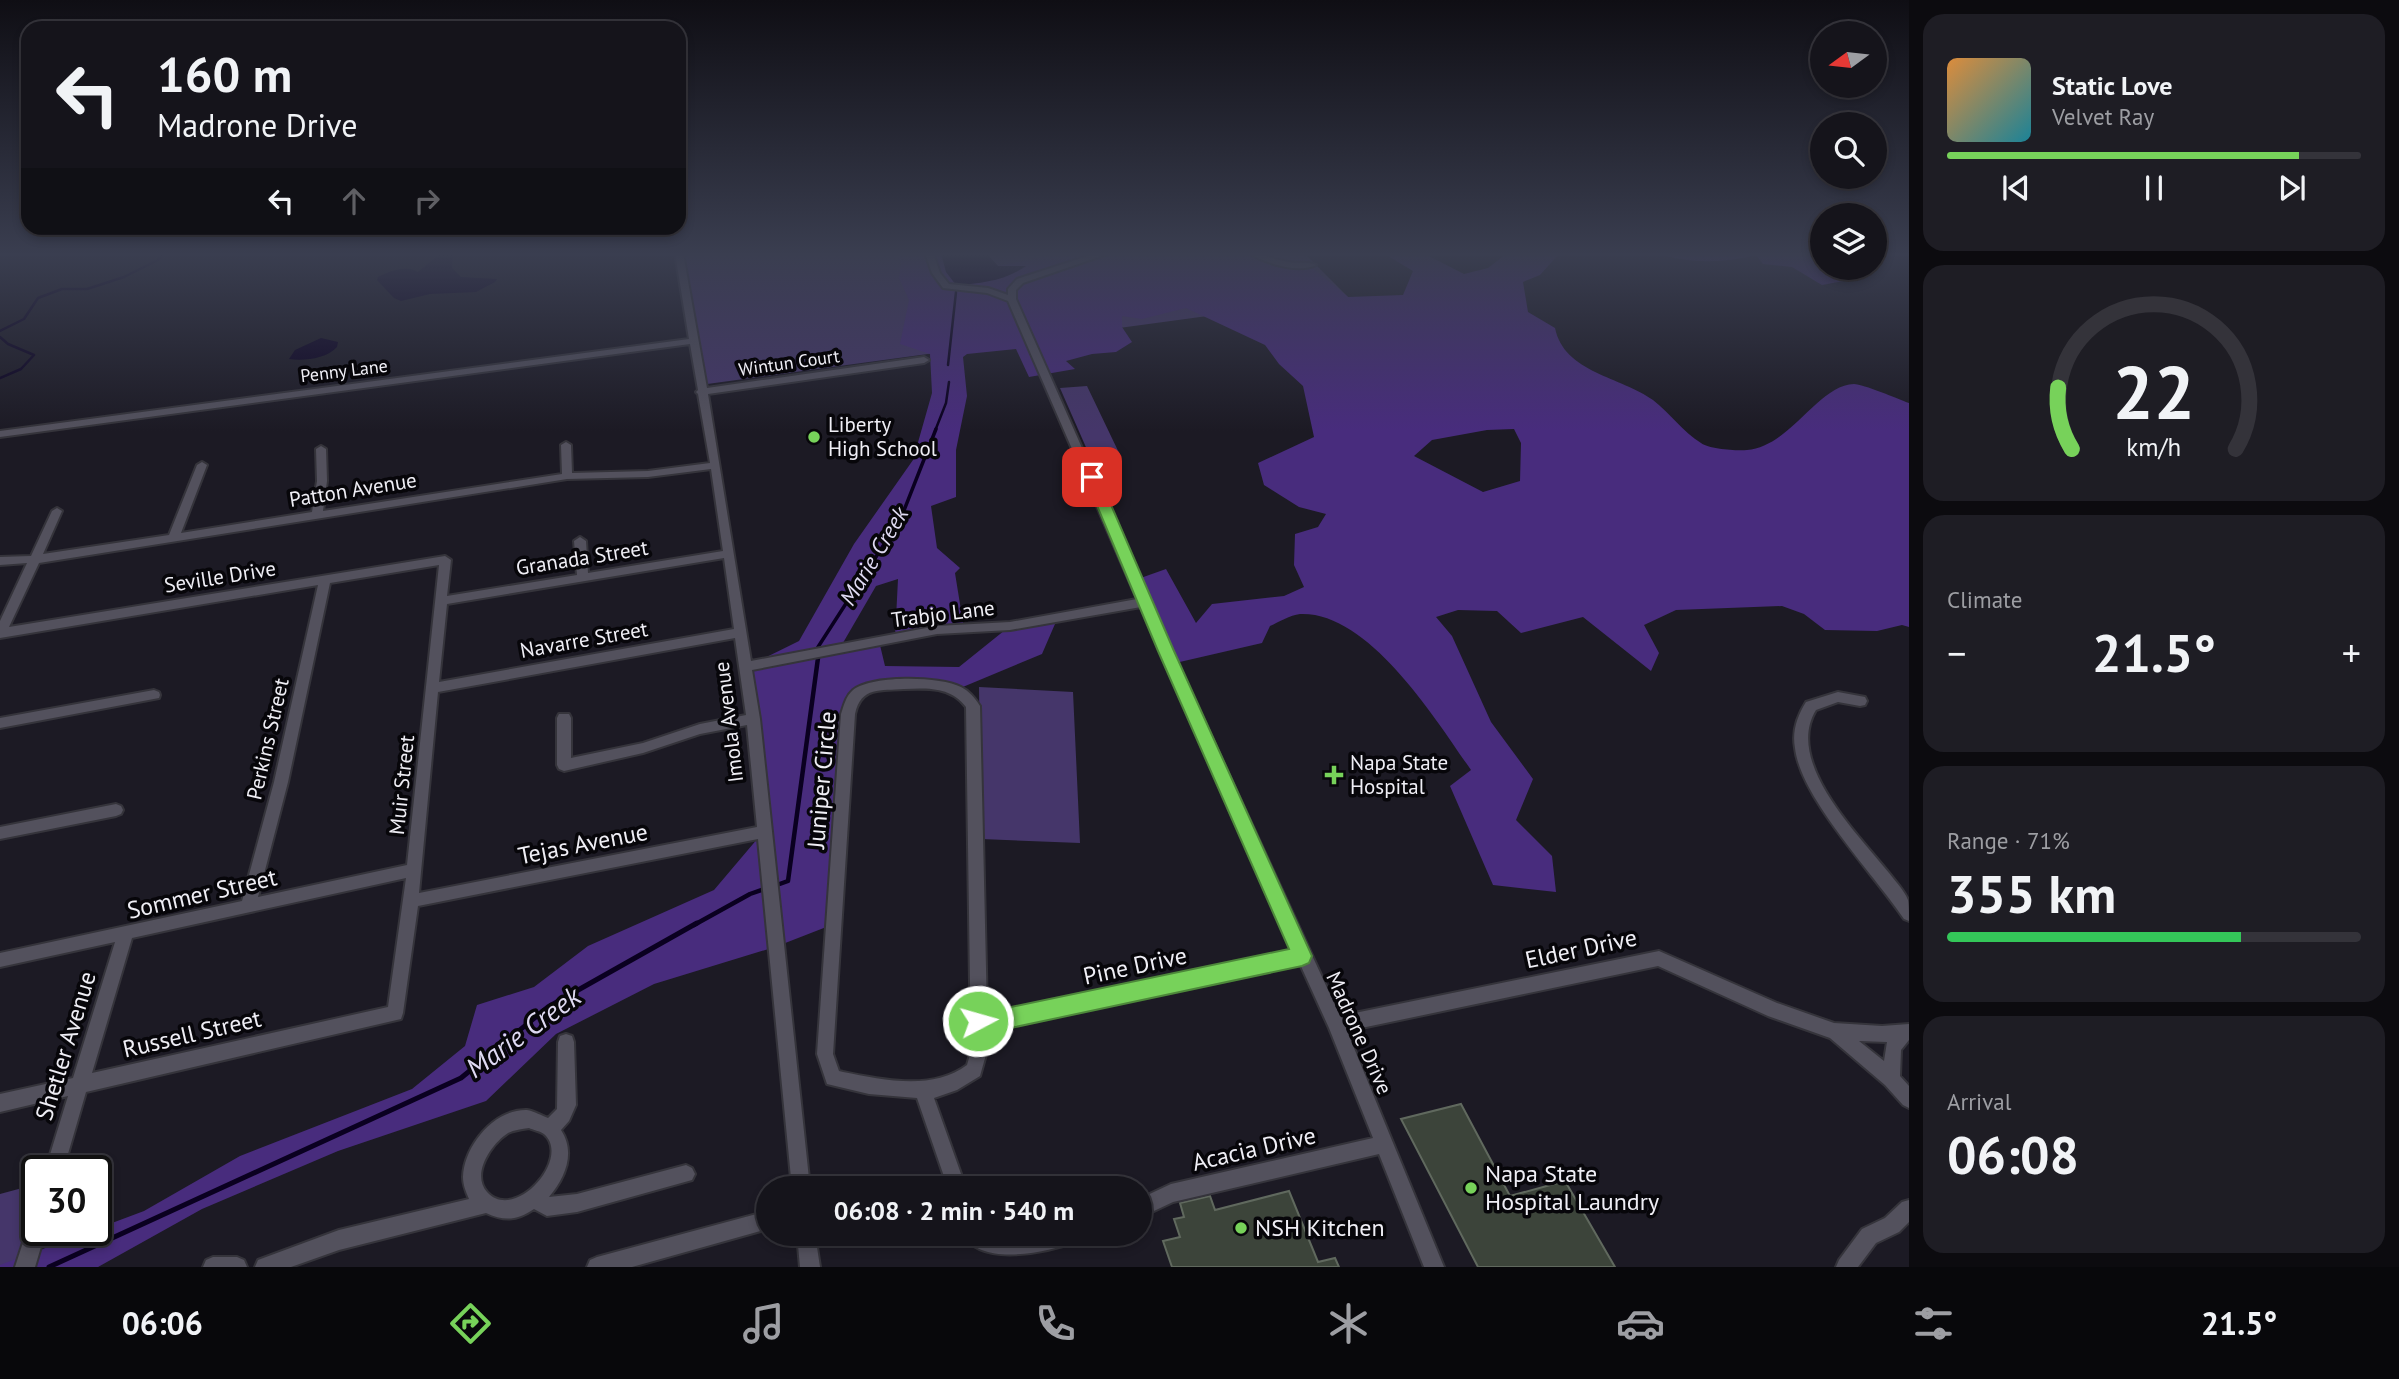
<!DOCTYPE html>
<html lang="en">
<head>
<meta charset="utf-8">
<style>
  :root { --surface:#15141b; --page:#1e1d24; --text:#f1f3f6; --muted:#9d9ea3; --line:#34333a; --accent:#77d25a }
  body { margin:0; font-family:"PT Sans",sans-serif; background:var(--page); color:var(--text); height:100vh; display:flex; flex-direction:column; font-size:26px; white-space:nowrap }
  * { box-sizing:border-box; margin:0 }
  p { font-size:23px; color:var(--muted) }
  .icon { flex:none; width:38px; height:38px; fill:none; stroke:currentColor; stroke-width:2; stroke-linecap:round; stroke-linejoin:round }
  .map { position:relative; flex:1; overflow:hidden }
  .drawer { display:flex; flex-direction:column; gap:14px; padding:14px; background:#0c0b0f; width:490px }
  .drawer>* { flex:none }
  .guide { position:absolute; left:21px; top:21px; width:665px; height:214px; border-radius:21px; box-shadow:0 4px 10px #0003,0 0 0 2px var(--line); background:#15141b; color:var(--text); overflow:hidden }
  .needle { width:46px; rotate:255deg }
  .tools { position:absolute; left:1810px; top:21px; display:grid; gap:14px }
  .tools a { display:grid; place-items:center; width:77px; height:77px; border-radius:50%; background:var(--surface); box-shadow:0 4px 10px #0003,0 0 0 2px var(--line); font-size:35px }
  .speed { position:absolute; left:21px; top:1155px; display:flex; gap:14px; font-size:35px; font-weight:700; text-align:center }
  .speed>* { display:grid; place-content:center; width:91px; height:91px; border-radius:50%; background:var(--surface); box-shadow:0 4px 10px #0003,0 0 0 2px var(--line); line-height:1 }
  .speed .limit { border:4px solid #111; border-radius:10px; background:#fff; color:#111 }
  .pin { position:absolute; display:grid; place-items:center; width:60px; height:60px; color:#fff; margin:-30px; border-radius:14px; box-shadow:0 4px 10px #0006 }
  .me { position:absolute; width:77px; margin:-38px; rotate:84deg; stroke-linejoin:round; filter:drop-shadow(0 0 5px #0008) }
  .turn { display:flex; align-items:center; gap:24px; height:147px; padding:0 21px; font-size:32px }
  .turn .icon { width:91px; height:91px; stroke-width:2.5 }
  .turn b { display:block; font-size:49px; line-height:60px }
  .lanes { display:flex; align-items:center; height:66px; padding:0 21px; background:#0003; justify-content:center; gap:35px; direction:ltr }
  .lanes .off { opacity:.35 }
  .big { font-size:52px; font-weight:600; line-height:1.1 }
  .drawer .tile { flex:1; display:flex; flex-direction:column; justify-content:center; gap:10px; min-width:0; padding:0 24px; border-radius:21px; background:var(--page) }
  .drawer .dial { align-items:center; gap:0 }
  .dial svg { height:182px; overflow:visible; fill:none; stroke:var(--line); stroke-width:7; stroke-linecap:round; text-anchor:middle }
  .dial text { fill:var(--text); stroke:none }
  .song { display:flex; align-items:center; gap:21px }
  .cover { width:84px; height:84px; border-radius:10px; background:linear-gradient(135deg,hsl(30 70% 55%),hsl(190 70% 35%)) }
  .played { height:7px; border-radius:4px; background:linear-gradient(90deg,var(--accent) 85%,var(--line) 85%) }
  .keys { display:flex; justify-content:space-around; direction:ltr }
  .heat { display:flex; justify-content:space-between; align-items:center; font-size:38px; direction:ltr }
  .charge { height:10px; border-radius:5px; background:linear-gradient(90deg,#34c759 71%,var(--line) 0) }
  .trip { position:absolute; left:756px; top:1176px; width:396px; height:70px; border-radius:35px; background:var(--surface); box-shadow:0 4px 10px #0003,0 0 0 2px var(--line); font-weight:600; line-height:70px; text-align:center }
  .tab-bar { display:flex; height:112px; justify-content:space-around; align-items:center; background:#08080b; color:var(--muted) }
  .tab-bar .icon { width:49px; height:49px }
  .tab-bar .active { color:var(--accent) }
  .tab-bar b { font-size:32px; color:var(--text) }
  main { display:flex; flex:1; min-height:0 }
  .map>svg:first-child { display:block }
</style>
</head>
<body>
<main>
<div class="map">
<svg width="1909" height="1267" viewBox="0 0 1909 1267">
  <rect width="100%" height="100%" fill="#1c1a24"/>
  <path fill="#45366a" d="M679,253H1304L1348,297L700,385Z
    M1087,386L1121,457L1092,461L1060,388Z
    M979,687L1073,692L1080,843L981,839Z
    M37,1184V1228L25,1267H0V1194Z"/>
  <path fill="#482c7d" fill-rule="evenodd" d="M898,253H941L946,272L1025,266H998L1064,253H1315L1264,255L1282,262H1305L1348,297L1403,295L1413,271L1388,256L1369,253H1423L1464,274L1488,268L1507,253H1565L1558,255L1540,275L1523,282L1528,312L1555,328C1564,373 1622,377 1653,400C1670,413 1683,432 1701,443C1709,449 1736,451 1747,450C1790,447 1818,385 1854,384C1863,384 1898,399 1909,403V627L1902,625L1877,631L1825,630L1804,614L1782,606L1676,610L1644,625L1659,653L1651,671L1583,617L1521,633L1497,611L1458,610L1436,617L1452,636L1491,722L1533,779L1516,820L1552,856L1556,892L1493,885L1450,786L1471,770C1436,720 1369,611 1300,614C1290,615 1279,622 1270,626L1262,643L1171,664L1135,580L1166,569L1196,623L1212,604L1284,596L1304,587L1294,565L1295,534L1318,527L1326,514L1299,507L1264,485L1258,463L1314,437L1303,386L1279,364L1265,345L1186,308L1142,319L1122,316V327L1132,342L1116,352L1092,354L1066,361L1075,369L1029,377L1016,349L967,354L963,357L967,396L956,450V497L931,506L937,548L960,568L955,573L964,629L895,638L898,579L876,586L840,648L879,641L885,666L959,667L1010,626L1058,617L1042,654L958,689L879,686L852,698L834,924L775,947L654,984L556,1034L486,1101L338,1151L202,1209L98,1267H0V1265L144,1211L240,1156L412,1089L465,1046L477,1005L534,987L588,946L714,890L764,831L746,667L799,641L854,544L913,460L932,393L930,354L900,344L909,300L899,278L901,264ZM1514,429L1521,443L1520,481L1483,492L1414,456L1432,440L1487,430Z
    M1653,253H1822V259L1816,261L1822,262V268H1855L1870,276L1822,285L1792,267L1763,264L1756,255C1720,264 1689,263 1653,253Z"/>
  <path fill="#0a0020" d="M441,253H453L452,268L461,277L497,279L495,282L476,292L430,294L401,301L394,298L377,280L378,277C390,271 406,265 418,272Z
    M941,253H986L998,266H1026C1004,281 982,283 956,285L946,272Z
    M321,338L338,342L337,347C326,359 304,361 289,359L295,350Z"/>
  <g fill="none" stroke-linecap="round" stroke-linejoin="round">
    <path stroke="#0a0020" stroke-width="2.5" d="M0,331L24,319L38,298L62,289H87L124,277L158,260L163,253
      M0,337L8,344L34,355L21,369L0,378
      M948,365L956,292
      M935,431L946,403L949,382"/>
    <path stroke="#0a0020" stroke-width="3.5" d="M818,647L901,518L936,429"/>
    <path stroke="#0a0020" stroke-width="4.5" d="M774,886L788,881L818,658
      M694,925L750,894L767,888"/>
    <path stroke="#0a0020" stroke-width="5" d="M49,1267L461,1078L548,1007L697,923"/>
  </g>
  <path fill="#3c443a" stroke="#60695e" stroke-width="2" d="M1461,1104L1510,1196L1565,1181L1615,1267H1478L1401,1119Z
    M1289,1191L1318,1262L1335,1258L1339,1267H1172L1163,1241L1180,1237L1174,1219L1184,1217L1180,1203L1210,1196L1215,1210Z"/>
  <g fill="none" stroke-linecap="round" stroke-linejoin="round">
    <g stroke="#35343b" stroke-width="4">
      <path id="minor" d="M675,253H683L707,388L924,357L929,360L924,363L708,394L751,661L937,626L1010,622L1137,599L1008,301L987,293L943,288L932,273L925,253H933L940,273L949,284L988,288L1008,295V289L1017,279L1097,253H1110L1023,283L1016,290V299L1172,651L1340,1016L1659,951L1777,1003L1834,1023L1882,1026L1909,1024V1040L1901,1050L1900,1076L1909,1086V1108L1903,1105L1885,1085L1830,1038L1768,1016L1658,966L1347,1031L1444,1267H1424L1379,1154L1173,1202L1139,1218V1199L1171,1184L1373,1138L1329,1028L1300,964L1006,1027L987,1028V1051L980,1076L957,1090L934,1098L966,1188H948L917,1098L869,1094L827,1084L817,1054L841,714C844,705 846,696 853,690C872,675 940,676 961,687C969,691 975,698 980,706L987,1012L1006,1011L1294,950L1141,607L1010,630L937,634L752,670L760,719L810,1188H792L758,839L418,906L403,1013L401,1019L86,1092L63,1171H45L68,1096L0,1112V1094L73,1078L115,942L0,967V953L242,901L274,782L318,585L0,638V621L27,563L0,565V557L31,556L52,511L57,508L62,511L43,554L169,535L197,465L202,462L207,465L181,533L312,512L317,481L316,449L321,446L326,449L327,481L323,511L562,474L561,445L566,442L571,445L572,473L648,471L710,463L698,394L696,392L698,390L690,344L0,437V431L689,339ZM711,469L723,551L588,573L586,541L580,537L574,541L577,575L447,596L451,560L445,556L9,627L39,563L567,479L648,477ZM724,558L734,629L439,682L447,604ZM439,565L407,865L258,897L288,782L330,583ZM735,638L746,715L700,724L643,743L571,758V718L569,714H559L557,718V765L559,769L564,771L643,753L700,734L747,725L757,827L419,893L438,692ZM904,689C928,688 951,687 966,707L971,1051L967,1065C932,1091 884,1080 843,1072L839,1071L833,1054L855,714C861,686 881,691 904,689ZM406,878L388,1007L92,1073L132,938ZM1859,1041L1887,1042L1884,1061Z
        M1248,253C1263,253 1274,260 1288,262C1298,264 1308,261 1316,265C1297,274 1266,263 1248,253Z
        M154,690L159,692L160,695L159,698L0,728V718Z
        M1838,692L1865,697L1867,701L1865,705L1860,706L1838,702L1816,710C1784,762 1858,834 1889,873C1895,881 1904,890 1908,900C1909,905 1909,914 1909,921L1904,919C1874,874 1801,799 1795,748C1792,732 1797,716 1806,702Z
        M116,804L121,806L123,810L121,814L116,816L0,839V827Z
        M566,1034L572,1036L574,1042L576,1105L569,1121L561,1130C576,1153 565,1178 549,1197L577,1194L686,1165L692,1168L695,1174L692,1180L577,1212L547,1216L534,1209C516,1221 504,1221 486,1213L339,1250L291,1267H255L258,1260L339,1230L469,1199C466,1192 463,1185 463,1177C464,1146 494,1109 527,1110C534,1111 542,1116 548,1118L557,1109L558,1042L560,1036ZM529,1128C533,1130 540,1131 544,1134C572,1158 515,1223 487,1192C471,1174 491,1144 508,1133C514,1130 522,1129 529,1128Z
        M1909,1200V1222L1899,1232L1876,1243L1858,1267H1836L1839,1260L1862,1229L1885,1218L1902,1202Z
        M768,1211V1229L632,1267H587L590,1260L597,1257Z
        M37,1219V1230H46L35,1267H15L30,1221Z
        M797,1234H815L820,1267H800Z
        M964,1234H984L990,1238L1003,1239L1036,1234H1080L1078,1241C1047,1253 979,1267 964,1234Z
        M213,1257H237L244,1260L247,1267H203L206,1260Z"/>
    </g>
    <use href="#minor" fill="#53515d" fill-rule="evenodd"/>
  </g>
  <linearGradient id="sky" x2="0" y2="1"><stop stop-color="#0f0e14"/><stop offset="0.59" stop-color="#3a3e50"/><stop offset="1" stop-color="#3a3e50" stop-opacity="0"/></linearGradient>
  <rect width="1909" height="431" fill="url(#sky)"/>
  <path fill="#77d25a" stroke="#4d883a" stroke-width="2" d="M1092,473L1099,477L1174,651L1312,956L1309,963L1302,966L1006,1029L978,1032L971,1029L967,1021L971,1014L1006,1008L1289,949L1158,651L1085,477Z"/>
  <g fill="#77d25a" stroke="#07060a" stroke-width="2.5">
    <circle cx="814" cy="437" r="7"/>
    <path d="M1330.5 764.5h7v7h7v7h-7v7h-7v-7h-7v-7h7z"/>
    <circle cx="1471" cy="1188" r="7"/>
    <circle cx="1241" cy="1228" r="7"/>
  </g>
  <g text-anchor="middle" stroke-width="7" stroke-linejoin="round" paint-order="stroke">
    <g font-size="18" fill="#efeef5" stroke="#07060a">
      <text transform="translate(789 363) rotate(-8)" y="6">Wintun Court</text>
      <text transform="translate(344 371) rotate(-7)" y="6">Penny Lane</text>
    </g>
    <g font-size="21" fill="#efeef5" stroke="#07060a" text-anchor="start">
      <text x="828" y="432">Liberty<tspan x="828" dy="24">High School</tspan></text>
      <text x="1350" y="770">Napa State<tspan x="1350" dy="24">Hospital</tspan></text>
    </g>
    <g font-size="21" fill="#efeef5" stroke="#07060a">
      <text transform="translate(353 490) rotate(-9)" y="7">Patton Avenue</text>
      <text transform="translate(582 558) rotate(-9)" y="7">Granada Street</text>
      <text transform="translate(220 577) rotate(-9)" y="7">Seville Drive</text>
      <text transform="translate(943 614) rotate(-7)" y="7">Trabjo Lane</text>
      <text transform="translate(584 640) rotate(-10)" y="7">Navarre Street</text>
      <text transform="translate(729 722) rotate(-97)" y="7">Imola Avenue</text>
      <text transform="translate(268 739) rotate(-77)" y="7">Perkins Street</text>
      <text transform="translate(402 785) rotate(-84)" y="7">Muir Street</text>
      <text transform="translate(1359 1033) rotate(66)" y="7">Madrone Drive</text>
    </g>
    <g font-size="23" font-style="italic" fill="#dfdaf2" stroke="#07060a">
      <text transform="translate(874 556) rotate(-59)" y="8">Marie Creek</text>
    </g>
    <g font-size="24" fill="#efeef5" stroke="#07060a">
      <text transform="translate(822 780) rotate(-85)" y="8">Juniper Circle</text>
      <text transform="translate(583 844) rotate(-11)" y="8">Tejas Avenue</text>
      <text transform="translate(202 894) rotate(-13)" y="8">Sommer Street</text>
      <text transform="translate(1581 949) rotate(-12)" y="8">Elder Drive</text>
      <text transform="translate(1135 966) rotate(-12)" y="8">Pine Drive</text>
      <text transform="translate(192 1034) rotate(-13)" y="8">Russell Street</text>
      <text transform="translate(66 1046) rotate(-73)" y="8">Shetler Avenue</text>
      <text transform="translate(1254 1149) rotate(-13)" y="8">Acacia Drive</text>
    </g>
    <g font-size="24" fill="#efeef5" stroke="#07060a" text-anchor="start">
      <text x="1485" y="1182">Napa State<tspan x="1485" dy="28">Hospital Laundry</tspan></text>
      <text x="1255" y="1236">NSH Kitchen</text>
    </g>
    <g font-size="28" font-style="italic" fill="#dfdaf2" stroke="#07060a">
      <text transform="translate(523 1032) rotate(-36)" y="10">Marie Creek</text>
    </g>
  </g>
</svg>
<div class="tools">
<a><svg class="needle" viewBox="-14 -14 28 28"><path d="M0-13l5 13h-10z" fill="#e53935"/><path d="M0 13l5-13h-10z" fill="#9d9ea3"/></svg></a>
<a><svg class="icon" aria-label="search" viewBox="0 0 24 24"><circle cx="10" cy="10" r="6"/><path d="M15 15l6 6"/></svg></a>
<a><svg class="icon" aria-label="layers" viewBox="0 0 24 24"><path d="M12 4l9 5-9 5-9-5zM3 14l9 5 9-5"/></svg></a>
</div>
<div class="speed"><div class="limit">30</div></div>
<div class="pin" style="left:1092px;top:477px;background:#d93025"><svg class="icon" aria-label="arrive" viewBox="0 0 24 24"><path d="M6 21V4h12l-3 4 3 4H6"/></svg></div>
<svg class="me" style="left:978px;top:1021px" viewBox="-20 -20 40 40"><circle r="17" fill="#77d25a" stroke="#fff" stroke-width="3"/><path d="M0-11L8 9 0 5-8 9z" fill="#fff"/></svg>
<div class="trip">06:08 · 2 min · 540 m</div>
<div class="guide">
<div class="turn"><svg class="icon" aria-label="left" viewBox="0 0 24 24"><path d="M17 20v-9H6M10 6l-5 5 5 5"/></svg><div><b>160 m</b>Madrone Drive</div></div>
<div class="lanes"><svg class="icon" aria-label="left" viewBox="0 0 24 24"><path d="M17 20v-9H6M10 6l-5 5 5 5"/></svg><svg class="icon off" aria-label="ahead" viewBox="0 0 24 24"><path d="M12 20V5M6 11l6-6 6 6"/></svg><svg class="icon off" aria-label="right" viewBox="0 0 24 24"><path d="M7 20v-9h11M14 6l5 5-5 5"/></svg></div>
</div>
</div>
<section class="drawer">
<div class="tile">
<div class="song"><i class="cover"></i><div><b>Static Love</b><p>Velvet Ray</p></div></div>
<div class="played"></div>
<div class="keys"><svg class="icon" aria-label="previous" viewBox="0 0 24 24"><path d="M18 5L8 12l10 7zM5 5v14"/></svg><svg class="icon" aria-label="pause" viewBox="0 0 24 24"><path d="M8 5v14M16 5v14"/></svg><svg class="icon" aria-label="next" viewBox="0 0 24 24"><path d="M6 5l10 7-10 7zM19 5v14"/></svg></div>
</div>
<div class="tile dial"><svg viewBox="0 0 100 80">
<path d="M14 69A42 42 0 1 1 86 69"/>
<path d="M14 69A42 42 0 0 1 8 42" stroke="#77d25a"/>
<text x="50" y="56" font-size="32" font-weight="700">22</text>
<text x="50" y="72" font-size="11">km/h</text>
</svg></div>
<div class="tile"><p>Climate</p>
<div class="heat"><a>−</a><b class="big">21.5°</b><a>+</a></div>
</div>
<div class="tile"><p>Range · 71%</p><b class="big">355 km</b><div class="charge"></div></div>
<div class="tile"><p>Arrival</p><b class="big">06:08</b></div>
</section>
</main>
<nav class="tab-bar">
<b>06:06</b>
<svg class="icon active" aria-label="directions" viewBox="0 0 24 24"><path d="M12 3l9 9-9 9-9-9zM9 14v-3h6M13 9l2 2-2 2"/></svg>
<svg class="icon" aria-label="music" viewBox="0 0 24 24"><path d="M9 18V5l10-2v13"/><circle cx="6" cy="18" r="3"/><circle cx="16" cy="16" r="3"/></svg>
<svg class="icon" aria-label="phone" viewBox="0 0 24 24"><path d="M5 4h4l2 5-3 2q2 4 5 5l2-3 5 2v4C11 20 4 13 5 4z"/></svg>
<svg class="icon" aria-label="climate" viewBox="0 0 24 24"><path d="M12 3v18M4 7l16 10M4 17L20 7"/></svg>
<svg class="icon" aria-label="car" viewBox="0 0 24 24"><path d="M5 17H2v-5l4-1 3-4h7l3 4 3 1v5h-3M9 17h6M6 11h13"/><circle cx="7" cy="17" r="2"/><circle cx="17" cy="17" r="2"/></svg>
<svg class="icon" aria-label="filters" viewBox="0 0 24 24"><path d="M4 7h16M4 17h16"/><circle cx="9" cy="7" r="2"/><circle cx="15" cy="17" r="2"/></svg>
<b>21.5°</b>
</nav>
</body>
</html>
